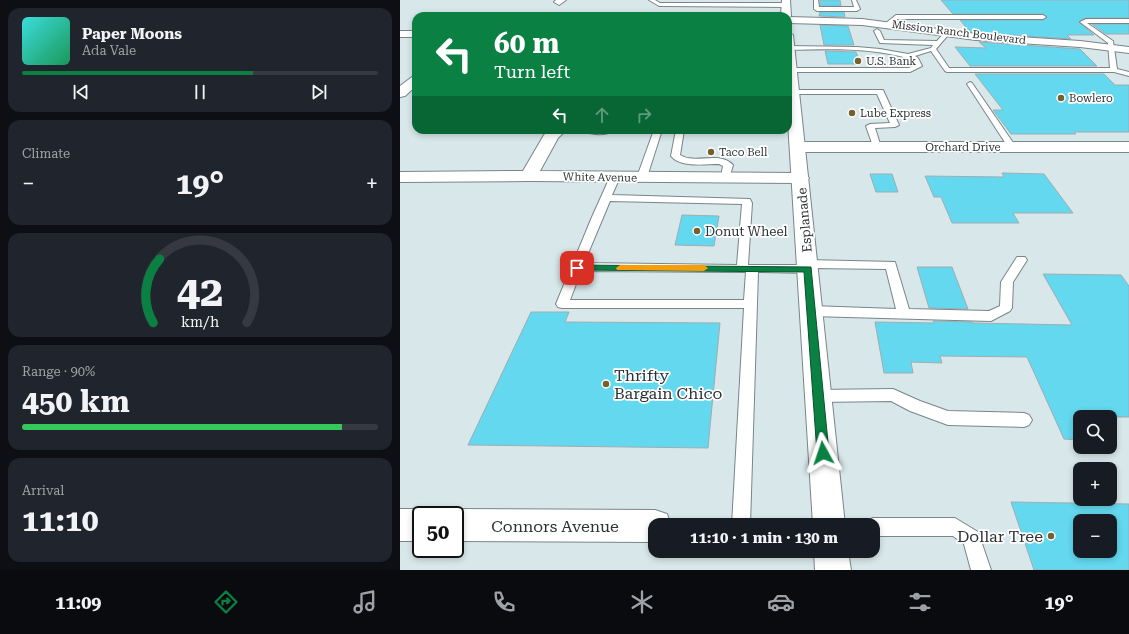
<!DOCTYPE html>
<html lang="en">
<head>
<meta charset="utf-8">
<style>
  :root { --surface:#171b24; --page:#20242c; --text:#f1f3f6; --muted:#9ea1a6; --line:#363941; --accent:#0b8043 }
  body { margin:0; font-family:"Roboto Serif",serif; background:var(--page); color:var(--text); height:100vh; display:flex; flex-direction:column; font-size:15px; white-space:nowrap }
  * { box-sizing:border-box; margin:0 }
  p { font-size:13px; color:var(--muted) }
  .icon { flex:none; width:22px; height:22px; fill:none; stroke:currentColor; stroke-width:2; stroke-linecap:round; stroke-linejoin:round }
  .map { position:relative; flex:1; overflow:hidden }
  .side { display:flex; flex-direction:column; gap:8px; padding:8px; background:#0d0f14; width:400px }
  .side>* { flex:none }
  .banner { position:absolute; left:12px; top:12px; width:380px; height:122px; border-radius:12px; box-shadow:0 2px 6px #0003; background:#0b8043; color:#fff; overflow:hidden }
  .buttons { position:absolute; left:673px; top:410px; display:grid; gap:8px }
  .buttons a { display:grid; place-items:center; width:44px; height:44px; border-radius:8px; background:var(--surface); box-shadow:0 2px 6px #0003; font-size:20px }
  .speed { position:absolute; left:12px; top:506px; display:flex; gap:8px; font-size:20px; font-weight:700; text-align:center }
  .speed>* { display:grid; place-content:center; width:52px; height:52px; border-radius:50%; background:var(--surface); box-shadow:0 2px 6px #0003; line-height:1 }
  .speed .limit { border:2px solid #111; border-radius:6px; background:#fff; color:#111 }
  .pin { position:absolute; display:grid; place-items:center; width:34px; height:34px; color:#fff; margin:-17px; border-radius:8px; box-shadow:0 2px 6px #0006 }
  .me { position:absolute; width:44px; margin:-22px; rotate:355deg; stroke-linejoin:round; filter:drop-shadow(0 0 3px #0008) }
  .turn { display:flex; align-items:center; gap:14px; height:84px; padding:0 16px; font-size:18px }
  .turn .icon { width:52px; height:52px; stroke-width:2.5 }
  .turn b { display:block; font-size:28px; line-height:34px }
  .lanes { display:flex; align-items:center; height:38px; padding:0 16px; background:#0003; justify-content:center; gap:20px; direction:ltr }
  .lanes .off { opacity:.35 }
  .big { font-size:30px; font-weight:700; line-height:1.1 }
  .side .tile { flex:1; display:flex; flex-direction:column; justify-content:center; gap:6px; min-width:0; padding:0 14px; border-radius:12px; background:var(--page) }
  .side .dial { align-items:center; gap:0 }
  .dial svg { height:104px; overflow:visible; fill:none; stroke:var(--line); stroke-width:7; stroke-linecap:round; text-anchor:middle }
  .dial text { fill:var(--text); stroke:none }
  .song { display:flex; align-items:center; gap:12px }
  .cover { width:48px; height:48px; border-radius:6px; background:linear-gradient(135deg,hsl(180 70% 55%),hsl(150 70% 35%)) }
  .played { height:4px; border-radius:2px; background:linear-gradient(90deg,var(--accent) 65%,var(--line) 65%) }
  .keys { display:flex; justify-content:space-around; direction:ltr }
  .heat { display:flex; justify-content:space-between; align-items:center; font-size:22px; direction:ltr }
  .charge { height:6px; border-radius:3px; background:linear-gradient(90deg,#34c759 90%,var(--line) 0) }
  .trip { position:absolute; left:248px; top:518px; width:232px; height:40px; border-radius:12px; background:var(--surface); box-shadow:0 2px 6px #0003; font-weight:700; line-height:40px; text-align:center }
  .dock { display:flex; height:64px; justify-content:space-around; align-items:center; background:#090b0e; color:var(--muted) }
  .dock .icon { width:28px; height:28px }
  .dock .selected { color:var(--accent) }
  .dock b { font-size:18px; color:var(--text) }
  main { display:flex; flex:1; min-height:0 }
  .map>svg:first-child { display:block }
</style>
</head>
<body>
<main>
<section class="side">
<div class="tile">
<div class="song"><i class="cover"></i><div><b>Paper Moons</b><p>Ada Vale</p></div></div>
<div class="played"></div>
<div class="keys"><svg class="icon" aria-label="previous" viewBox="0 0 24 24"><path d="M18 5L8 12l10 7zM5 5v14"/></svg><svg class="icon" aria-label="pause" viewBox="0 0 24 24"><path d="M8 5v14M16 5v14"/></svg><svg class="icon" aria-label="next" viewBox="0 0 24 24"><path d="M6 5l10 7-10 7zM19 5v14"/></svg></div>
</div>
<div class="tile"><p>Climate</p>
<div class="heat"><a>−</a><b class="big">19°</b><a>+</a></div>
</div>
<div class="tile dial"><svg viewBox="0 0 100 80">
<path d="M14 69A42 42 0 1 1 86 69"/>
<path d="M14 69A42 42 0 0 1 19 20" stroke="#0b8043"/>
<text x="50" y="56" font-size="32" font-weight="700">42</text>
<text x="50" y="72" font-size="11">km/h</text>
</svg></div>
<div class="tile"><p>Range · 90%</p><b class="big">450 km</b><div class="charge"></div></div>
<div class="tile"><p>Arrival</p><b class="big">11:10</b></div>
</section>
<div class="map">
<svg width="729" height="570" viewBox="0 0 729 570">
  <rect width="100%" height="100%" fill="#d8e7ea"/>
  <path fill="#63d8ef" stroke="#9fadb0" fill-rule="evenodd" d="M420,0H440L441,6H420Z
    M541,0H729V18H685L679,22L694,35H667L671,39L576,33L570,32L560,20H643L647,17L643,14H553Z
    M420,12H444L445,17L419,16Z
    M692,24H729V34H706Z
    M420,25L448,26L454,45H424Z
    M579,42L680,49L697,66H570L555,47L586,48Z
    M425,51L456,52L461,64H428Z
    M575,74H704L715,85H729V132H674L676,134H611L593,110H603Z
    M602,173L644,174L673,213H613L619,223H552L541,197H534L525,176L604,177Z
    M470,174H492L498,192H476Z
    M282,215L319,216L314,246L275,245Z
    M517,267H552L568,309L529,308Z
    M643,274L721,275L729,286V417H680V440L664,439L627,357L540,356L542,363L511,362L513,373H484L475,322L534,323L533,321L572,322L573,323L672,325Z
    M131,312H169L165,322L320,323L308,448L68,445Z
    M611,502L729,504V570H634ZM680,521H710V551H680Z"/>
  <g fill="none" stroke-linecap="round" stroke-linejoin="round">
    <g stroke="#788689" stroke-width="2">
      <path id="service" d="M249,0H255L260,3H386L389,5L386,7L259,6Z
        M414,0H418L419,7H454L452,0H456L460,9L457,11H417L414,9Z
        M496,15H643L646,17L643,19H497L490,25H486V23Z
        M686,19H729V23H687L713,41L717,69L729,72V76L714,72H547L545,71L531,51L515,56L518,58L522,66L510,72H391L388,70L391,68H509L515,65L513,60L510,59C473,47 427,49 389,50V46L457,47L480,49L508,54L531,48L533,45L480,43L474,31L477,29L480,31L484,40L537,41L545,32H549V34L536,49L549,68H710L708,43L680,22Z
        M570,82L572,83L616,147L615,149H609L608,147L567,84Z
        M390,90H483L499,125L495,127L475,128L481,147L477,150L474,149L466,126L470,124L490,123L477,94H393L389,92Z
        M181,130H208L210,132C205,136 186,134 181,130Z
        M254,130H262L247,177L242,180L239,179L237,177Z
        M276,130H284L280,155C296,165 319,150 333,165L329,179L326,180L321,177L323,166L319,164C305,164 281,168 271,156Z
        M215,174L220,177L212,195L350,199L352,203L348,265H402L403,261L407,260L495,262L509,309L589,311L600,306L601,282L617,257H625L627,260L613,282L612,308L610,311L591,321L411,316L407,314L405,311L407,308L411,306L496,309L486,269L413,268L412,272L408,273L358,272L350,525H332L344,308H162L158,307L156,304L192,217L210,177ZM210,201L342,204L337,265L184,263ZM181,271L346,272L344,300H170Z
        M493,389L520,401L548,411L624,413L629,415L632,420L629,425L624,427L548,425L510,411L491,401L418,402L413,400L411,396L413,392L418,390Z
        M473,518H555L578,532L591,570H571L564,544L553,536H473V525H465L467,521Z"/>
    </g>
    <g stroke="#788689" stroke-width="2">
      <path id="minor" d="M156,0H166L159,5L154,2Z
        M388,17L462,19L576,34L680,41L729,47V53L680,47L576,40L462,25L388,23Z
        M0,31H16V37H0Z
        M16,76V86L5,96L0,97V86L12,77Z
        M149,130H166L158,138L140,171L400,173L406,174L409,178L406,182L400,183L129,181L0,182V172L123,171L144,135Z
        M398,142H729V152H398L392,150L390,147L392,144Z
        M0,509H21L33,513V515H21V541H0Z
        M55,509L255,510L267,514L271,525H255V542L55,541V515H43Z"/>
    </g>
    <g stroke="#788689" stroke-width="2">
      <path id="secondary" d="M382,0H390L391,16L389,18H388V16H381Z
        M388,32L393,35L445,525H413L388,122Z
        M414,551H448L451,570H415Z"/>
    </g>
    <use href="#service" fill="#fff" fill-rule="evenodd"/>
    <use href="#minor" fill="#fff" fill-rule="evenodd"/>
    <use href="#secondary" fill="#fff" fill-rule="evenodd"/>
  </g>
  <path fill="#0b8043" stroke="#07532c" d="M174,265L411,267L429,453L427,457L423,459L419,457L417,453L404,272L177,270H174L173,268Z"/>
  <path fill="#f59e0b" d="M220,265H304L308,268L304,271L217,270L216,268Z"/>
  <g fill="#746130" stroke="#fff" stroke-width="1.5">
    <circle cx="458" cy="61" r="4"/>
    <circle cx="661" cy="98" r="4"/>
    <circle cx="452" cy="113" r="4"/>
    <circle cx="311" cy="152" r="4"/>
    <circle cx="297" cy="231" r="4"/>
    <circle cx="206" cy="384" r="4"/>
    <circle cx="651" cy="536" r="4"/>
  </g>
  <g text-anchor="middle" stroke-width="3.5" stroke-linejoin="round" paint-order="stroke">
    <g font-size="11" fill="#2d3334" stroke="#fff">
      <text transform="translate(559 32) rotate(7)" y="4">Mission Ranch Boulevard</text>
      <text x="563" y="151">Orchard Drive</text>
      <text transform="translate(200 177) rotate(1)" y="4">White Avenue</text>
    </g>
    <g font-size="11" fill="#2d3334" stroke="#fff" text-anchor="start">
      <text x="466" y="65">U.S. Bank</text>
      <text x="669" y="102">Bowlero</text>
      <text x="460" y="117">Lube Express</text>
      <text x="319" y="156">Taco Bell</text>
    </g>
    <g font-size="13" fill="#2d3334" stroke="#fff">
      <text transform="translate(404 220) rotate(-95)" y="5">Esplanade</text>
    </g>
    <g font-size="13" fill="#2d3334" stroke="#fff" text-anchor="start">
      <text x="305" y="236">Donut Wheel</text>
    </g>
    <g font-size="16" fill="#2d3334" stroke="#fff" text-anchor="start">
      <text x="214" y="381">Thrifty<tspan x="214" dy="18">Bargain Chico</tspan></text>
      <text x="643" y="542" text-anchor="end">Dollar Tree</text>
    </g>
    <g font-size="16" fill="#2d3334" stroke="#fff">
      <text x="155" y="532">Connors Avenue</text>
    </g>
  </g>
</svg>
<div class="buttons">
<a><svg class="icon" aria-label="search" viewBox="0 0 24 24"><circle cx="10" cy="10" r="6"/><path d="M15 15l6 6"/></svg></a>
<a>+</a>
<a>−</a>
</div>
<div class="speed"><div class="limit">50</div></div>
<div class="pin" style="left:177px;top:268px;background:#d93025"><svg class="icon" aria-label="arrive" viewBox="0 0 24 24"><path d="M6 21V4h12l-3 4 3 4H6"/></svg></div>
<svg class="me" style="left:423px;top:453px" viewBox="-20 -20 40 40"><path d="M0-17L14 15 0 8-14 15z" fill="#0b8043" stroke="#fff" stroke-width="4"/></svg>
<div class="trip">11:10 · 1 min · 130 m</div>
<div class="banner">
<div class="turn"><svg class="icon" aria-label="left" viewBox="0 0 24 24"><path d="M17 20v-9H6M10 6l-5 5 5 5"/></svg><div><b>60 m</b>Turn left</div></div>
<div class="lanes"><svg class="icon" aria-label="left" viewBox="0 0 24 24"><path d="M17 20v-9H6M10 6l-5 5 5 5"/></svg><svg class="icon off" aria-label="ahead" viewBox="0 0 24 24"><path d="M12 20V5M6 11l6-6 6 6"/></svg><svg class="icon off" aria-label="right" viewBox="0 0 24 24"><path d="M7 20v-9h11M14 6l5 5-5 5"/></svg></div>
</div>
</div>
</main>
<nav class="dock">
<b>11:09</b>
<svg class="icon selected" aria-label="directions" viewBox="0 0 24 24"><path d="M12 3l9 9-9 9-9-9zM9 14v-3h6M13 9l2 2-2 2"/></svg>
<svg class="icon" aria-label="music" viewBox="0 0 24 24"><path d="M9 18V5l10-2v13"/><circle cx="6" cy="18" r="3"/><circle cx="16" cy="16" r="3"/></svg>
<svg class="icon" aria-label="phone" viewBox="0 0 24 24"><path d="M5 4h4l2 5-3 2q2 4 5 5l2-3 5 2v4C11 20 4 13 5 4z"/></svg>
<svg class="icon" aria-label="climate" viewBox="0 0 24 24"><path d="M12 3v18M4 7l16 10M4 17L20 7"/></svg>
<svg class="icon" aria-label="car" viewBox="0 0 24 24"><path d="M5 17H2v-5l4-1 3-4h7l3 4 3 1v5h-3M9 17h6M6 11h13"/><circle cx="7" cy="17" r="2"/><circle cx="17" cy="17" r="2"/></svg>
<svg class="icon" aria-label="filters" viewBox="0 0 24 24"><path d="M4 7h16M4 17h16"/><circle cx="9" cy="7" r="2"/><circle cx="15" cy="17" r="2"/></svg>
<b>19°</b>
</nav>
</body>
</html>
